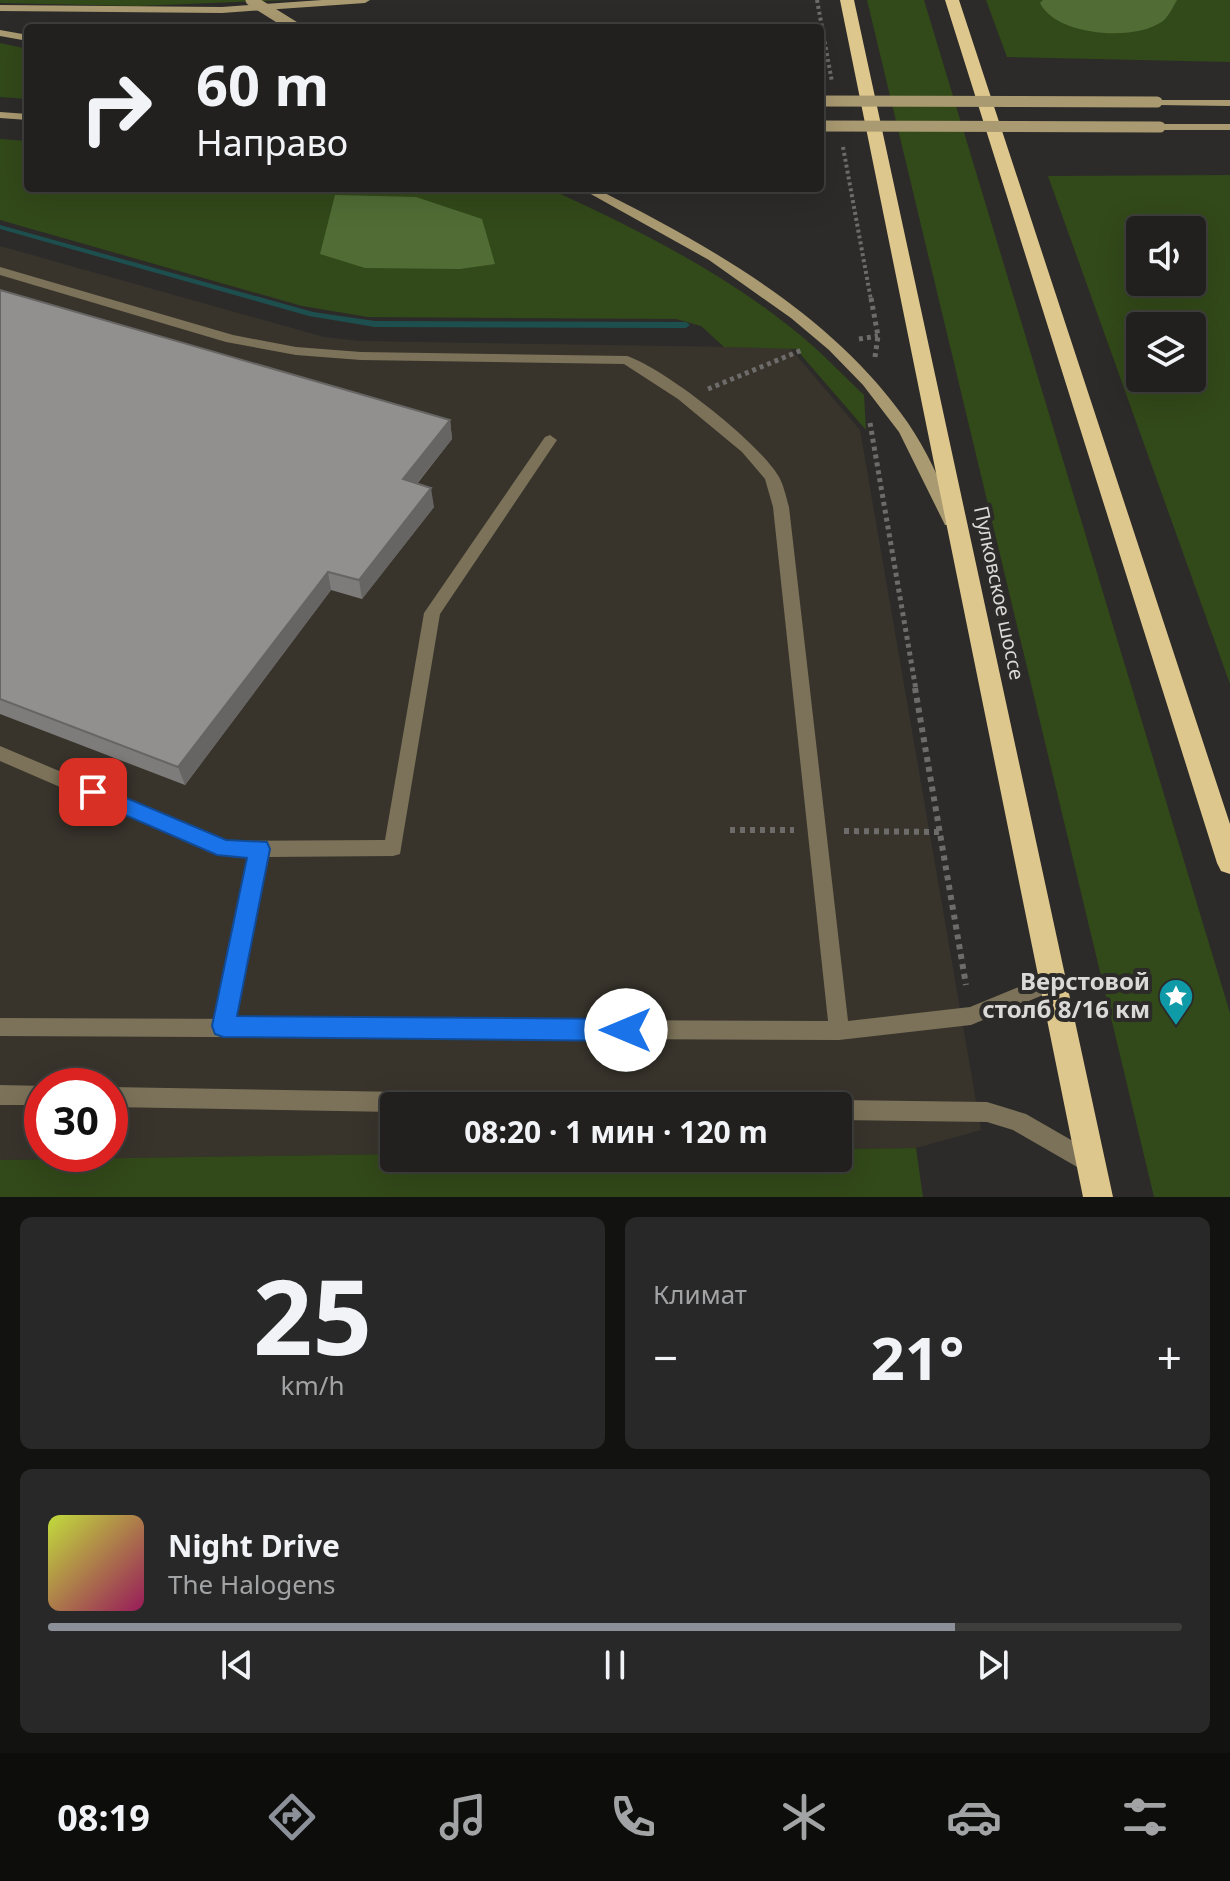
<!DOCTYPE html>
<html lang="ru">
<head>
<meta charset="utf-8">
<style>
  :root { --surface:#21201f; --page:#292828; --text:#f1f3f6; --muted:#a2a3a4; --line:#3e3e3d; --accent:#8c9099 }
  body { margin:0; font-family:"Noto Sans",sans-serif; background:var(--page); color:var(--text); height:100vh; display:flex; flex-direction:column; font-size:30px; white-space:nowrap }
  * { box-sizing:border-box; margin:0 }
  p { font-size:26px; color:var(--muted) }
  .icon { flex:none; width:44px; height:44px; fill:none; stroke:currentColor; stroke-width:2; stroke-linecap:round; stroke-linejoin:round }
  .map { position:relative; height:1197px; overflow:hidden }
  .panel { display:flex; flex-direction:column; gap:20px; padding:20px; background:#121211; flex:1 }
  .panel>* { flex:none }
  .guide { position:absolute; left:24px; top:24px; width:800px; height:168px; border-radius:8px; box-shadow:0 8px 32px #0002,0 0 0 2px var(--line); background:#21201f; color:var(--text); overflow:hidden }
  .tools { position:absolute; left:1126px; top:216px; display:grid; gap:16px }
  .tools a { display:grid; place-items:center; width:80px; height:80px; border-radius:8px; background:var(--surface); box-shadow:0 8px 32px #0002,0 0 0 2px var(--line); font-size:40px }
  .speed { position:absolute; left:24px; top:1068px; display:flex; gap:16px; font-size:40px; font-weight:700; text-align:center }
  .speed>* { display:grid; place-content:center; width:104px; height:104px; border-radius:50%; background:var(--surface); box-shadow:0 8px 32px #0002,0 0 0 2px var(--line); line-height:1 }
  .speed .limit { border:12px solid #d22; background:#fff; color:#111 }
  .pin { position:absolute; display:grid; place-items:center; width:68px; height:68px; color:#fff; margin:-34px; border-radius:16px; box-shadow:0 4px 12px #0006 }
  .me { position:absolute; width:88px; margin:-44px; rotate:270deg; stroke-linejoin:round; filter:drop-shadow(0 0 6px #0008) }
  .turn { display:flex; align-items:center; gap:28px; height:168px; padding:0 40px; font-size:36px }
  .turn .icon { width:104px; height:104px; stroke-width:2.5 }
  .turn b { display:block; font-size:56px; line-height:68px }
  .big { font-size:60px; font-weight:700; line-height:1.1 }
  .panel .tile { flex:1; display:flex; flex-direction:column; justify-content:center; gap:12px; min-width:0; padding:0 28px; border-radius:12px; background:var(--page) }
  .panel .dial { align-items:center; gap:0 }
  .dial b { font-size:104px; line-height:1 }
  .song { display:flex; align-items:center; gap:24px }
  .cover { width:96px; height:96px; border-radius:12px; background:linear-gradient(135deg,hsl(70 70% 55%),hsl(330 70% 35%)) }
  .played { height:8px; border-radius:4px; background:linear-gradient(90deg,var(--accent) 80%,var(--line) 80%) }
  .keys { display:flex; justify-content:space-around; direction:ltr }
  .heat { display:flex; justify-content:space-between; align-items:center; font-size:44px; direction:ltr }
  .panel .tiles { flex:1; display:grid; gap:20px; grid-template-columns:1fr 1fr }
  .tile:last-child { grid-column:span 2 }
  .trip { position:absolute; left:380px; top:1092px; width:472px; height:80px; border-radius:8px; background:var(--surface); box-shadow:0 8px 32px #0002,0 0 0 2px var(--line); font-weight:700; line-height:80px; text-align:center }
  .dock { display:flex; height:128px; justify-content:space-around; align-items:center; background:#0d0d0c; color:var(--muted) }
  .dock .icon { width:56px; height:56px }
  .dock .selected { color:var(--accent) }
  .dock b { font-size:36px; color:var(--text) }
  .map>svg:first-child { display:block }
</style>
</head>
<body>
<div class="map">
<svg width="1230" height="1197" viewBox="0 0 1230 1197">
  <rect width="100%" height="100%" fill="#2c2b29"/>
  <path fill="#38342c" fill-rule="evenodd" d="M0,246L324,337L359,341L790,348L860,430L981,1130L916,1148L838,1149V1106H394V1154L0,1160ZM42,1086H110V1154H42Z"/>
  <path fill="#324919" fill-rule="evenodd" d="M0,0H290L137,6L0,3Z
    M867,0H924L1230,1013V1197H1154Z
    M986,0H1230V62L1007,57Z
    M0,43L28,49V99L0,97Z
    M0,139L28,141V188H547C638,229 729,275 806,340C826,357 845,377 864,395L866,430L796,349L724,347L701,326L676,319L368,317L302,306L0,220Z
    M1230,175V684L1048,176ZM1192,230V282H1140V230ZM1140,326H1192V378H1140Z
    M916,1148L923,1197H0V1160L394,1154V1158H838V1149Z"/>
  <path fill="#516d35" d="M1043,0H1177C1173,7 1168,17 1163,21C1135,42 1056,36 1040,3Z
    M335,195L416,197L482,219L495,264L460,269L365,268L320,254Z"/>
  <g fill="none" stroke-linecap="round" stroke-linejoin="round">
    <path fill="#1d4f4f" fill-rule="evenodd" d="M0,225L313,312L375,321L686,322L690,325L686,328L375,327L309,316L0,229Z"/>
    <path stroke="#6d6c6b" stroke-width="4" stroke-dasharray="3 3" stroke-linecap="butt" d="M817,0L832,82
      M843,147L871,300"/>
    <path stroke="#6d6c6b" stroke-width="5" stroke-dasharray="4 4" stroke-linecap="butt" d="M871,298L878,336L875,357
      M859,339L878,336
      M708,389L802,350
      M870,423L916,690"/>
    <path stroke="#6d6c6b" stroke-width="6" stroke-dasharray="5 5" stroke-linecap="butt" d="M915,688L966,985
      M730,830H794
      M844,831L939,832"/>
    <path fill="#7c7259" fill-rule="evenodd" d="M550,435L557,440L440,614L400,854L393,856L268,857L233,1026L230,1033L223,1035L216,1033L213,1026L249,857L217,855L0,761V746L225,841L385,840L424,613L545,437Z"/>
    <path fill="#7c7259" fill-rule="evenodd" d="M0,267L233,335L296,347L361,352L627,356C664,368 760,443 779,477C784,486 786,497 789,507L848,1021L970,1007L1053,973L1060,976L1063,982L1060,988L971,1025L839,1040L0,1036V1018L828,1021L773,507L765,479L742,452L678,399L624,364L361,360L296,355L226,342L0,275Z
      M0,1085L45,1086H42V1105H0Z
      M110,1087L639,1096L646,1099L650,1106H394V1112L110,1107Z
      M838,1100L987,1102L1026,1114L1099,1156L1102,1164L1099,1172L1091,1175L1013,1130L987,1122L838,1120V1106H829Z"/>
    <path fill="#aa9a71" fill-rule="evenodd" d="M322,0H370L365,3L222,13L0,11V5L222,7Z
      M0,30L28,35V41L0,36Z
      M1153,100H1230V106L1157,105L1153,104Z
      M0,112L28,114V120L0,118Z
      M1230,124V130H1160L1154,127L1160,124Z
      M580,188H595C710,246 834,315 908,423C929,454 943,488 958,521L955,525H945L899,432L863,385L829,350L791,318L709,260Z"/>
    <path fill="#dec78c" fill-rule="evenodd" d="M840,0H854L1113,1197H1083Z
      M945,0H959L1230,824V874L1221,871L1217,863Z"/>
    <path stroke="#aa9a71" stroke-width="11" d="M251,0L296,28
      M820,101L1157,102
      M820,126L1160,127"/>
  </g>
  <path fill="#7e7c7a" d="M0,290L450,420L452,439L417,484L434,507L362,599L331,590L185,785L0,714Z"/>
  <path fill="#666563" d="M450,420L452,439L405,498L403,479Z
    M431,488L434,507L362,599L359,580Z
    M328,572L331,590L185,785L178,767Z"/>
  <path fill="#92908e" stroke="#666563" stroke-width="2" d="M0,290L450,420L403,479L431,488L359,580L328,572L178,767L0,699Z"/>
  <path fill="#1a73e8" stroke="#114b97" stroke-width="2" d="M93,784L226,840L267,842L270,849L237,1016L626,1019L635,1022L638,1030L635,1038L626,1041L223,1037L215,1034L212,1026L247,858L217,855L86,798L83,792L86,786Z"/>
  <defs>
    <g id="sight-pin" transform="scale(1.8)"><path d="M0 17L-7.5 6A9.5 9.5 0 1 1 7.5 6Z" fill="#0f9aa8" stroke="#2c2b29"/><path d="M0-6L1.8-2.2L6-1.7L2.9 1.2L3.7 5.4L0 3.3L-3.7 5.4L-2.9 1.2L-6-1.7L-1.8-2.2Z" fill="#fff"/></g>
  </defs>
  <g fill-rule="evenodd">
    <use href="#sight-pin" x="1176" y="996"/>
  </g>
  <g text-anchor="middle" stroke-width="8" stroke-linejoin="round" paint-order="stroke">
    <g font-size="20" fill="#dad9d8" stroke="#2c2b29">
      <text transform="translate(999 593) rotate(78)" y="7">Пулковское шоссе</text>
    </g>
    <g font-size="24" font-weight="bold" fill="#dad9d8" stroke="#2c2b29" text-anchor="end">
      <text x="1150" y="990">Верстовой<tspan x="1150" dy="28">столб 8/16 км</tspan></text>
    </g>
  </g>
</svg>
<div class="tools">
<a><svg class="icon" aria-label="sound" viewBox="0 0 24 24"><path d="M4 9h4l5-4v14l-5-4H4zM17 9q2 3 0 6"/></svg></a>
<a><svg class="icon" aria-label="layers" viewBox="0 0 24 24"><path d="M12 4l9 5-9 5-9-5zM3 14l9 5 9-5"/></svg></a>
</div>
<div class="speed"><div class="limit">30</div></div>
<div class="pin" style="left:93px;top:792px;background:#d93025"><svg class="icon" aria-label="arrive" viewBox="0 0 24 24"><path d="M6 21V4h12l-3 4 3 4H6"/></svg></div>
<svg class="me" style="left:626px;top:1030px" viewBox="-20 -20 40 40"><circle r="19" fill="#fff"/><path d="M0-13L10 11 0 6-10 11z" fill="#1a73e8"/></svg>
<div class="trip">08:20 · 1 мин · 120 m</div>
<div class="guide">
<div class="turn"><svg class="icon" aria-label="right" viewBox="0 0 24 24"><path d="M7 20v-9h11M14 6l5 5-5 5"/></svg><div><b>60 m</b>Направо</div></div>
</div>
</div>
<section class="panel">
<div class="tiles">
<div class="tile dial"><b>25</b><p>km/h</p></div>
<div class="tile"><p>Климат</p>
<div class="heat"><a>−</a><b class="big">21°</b><a>+</a></div>
</div>
<div class="tile">
<div class="song"><i class="cover"></i><div><b>Night Drive</b><p>The Halogens</p></div></div>
<div class="played"></div>
<div class="keys"><svg class="icon" aria-label="previous" viewBox="0 0 24 24"><path d="M18 5L8 12l10 7zM5 5v14"/></svg><svg class="icon" aria-label="pause" viewBox="0 0 24 24"><path d="M8 5v14M16 5v14"/></svg><svg class="icon" aria-label="next" viewBox="0 0 24 24"><path d="M6 5l10 7-10 7zM19 5v14"/></svg></div>
</div>
</div>
</section>
<nav class="dock">
<b>08:19</b>
<svg class="icon selected" aria-label="directions" viewBox="0 0 24 24"><path d="M12 3l9 9-9 9-9-9zM9 14v-3h6M13 9l2 2-2 2"/></svg>
<svg class="icon" aria-label="music" viewBox="0 0 24 24"><path d="M9 18V5l10-2v13"/><circle cx="6" cy="18" r="3"/><circle cx="16" cy="16" r="3"/></svg>
<svg class="icon" aria-label="phone" viewBox="0 0 24 24"><path d="M5 4h4l2 5-3 2q2 4 5 5l2-3 5 2v4C11 20 4 13 5 4z"/></svg>
<svg class="icon" aria-label="climate" viewBox="0 0 24 24"><path d="M12 3v18M4 7l16 10M4 17L20 7"/></svg>
<svg class="icon" aria-label="car" viewBox="0 0 24 24"><path d="M5 17H2v-5l4-1 3-4h7l3 4 3 1v5h-3M9 17h6M6 11h13"/><circle cx="7" cy="17" r="2"/><circle cx="17" cy="17" r="2"/></svg>
<svg class="icon" aria-label="filters" viewBox="0 0 24 24"><path d="M4 7h16M4 17h16"/><circle cx="9" cy="7" r="2"/><circle cx="15" cy="17" r="2"/></svg>
</nav>
</body>
</html>
